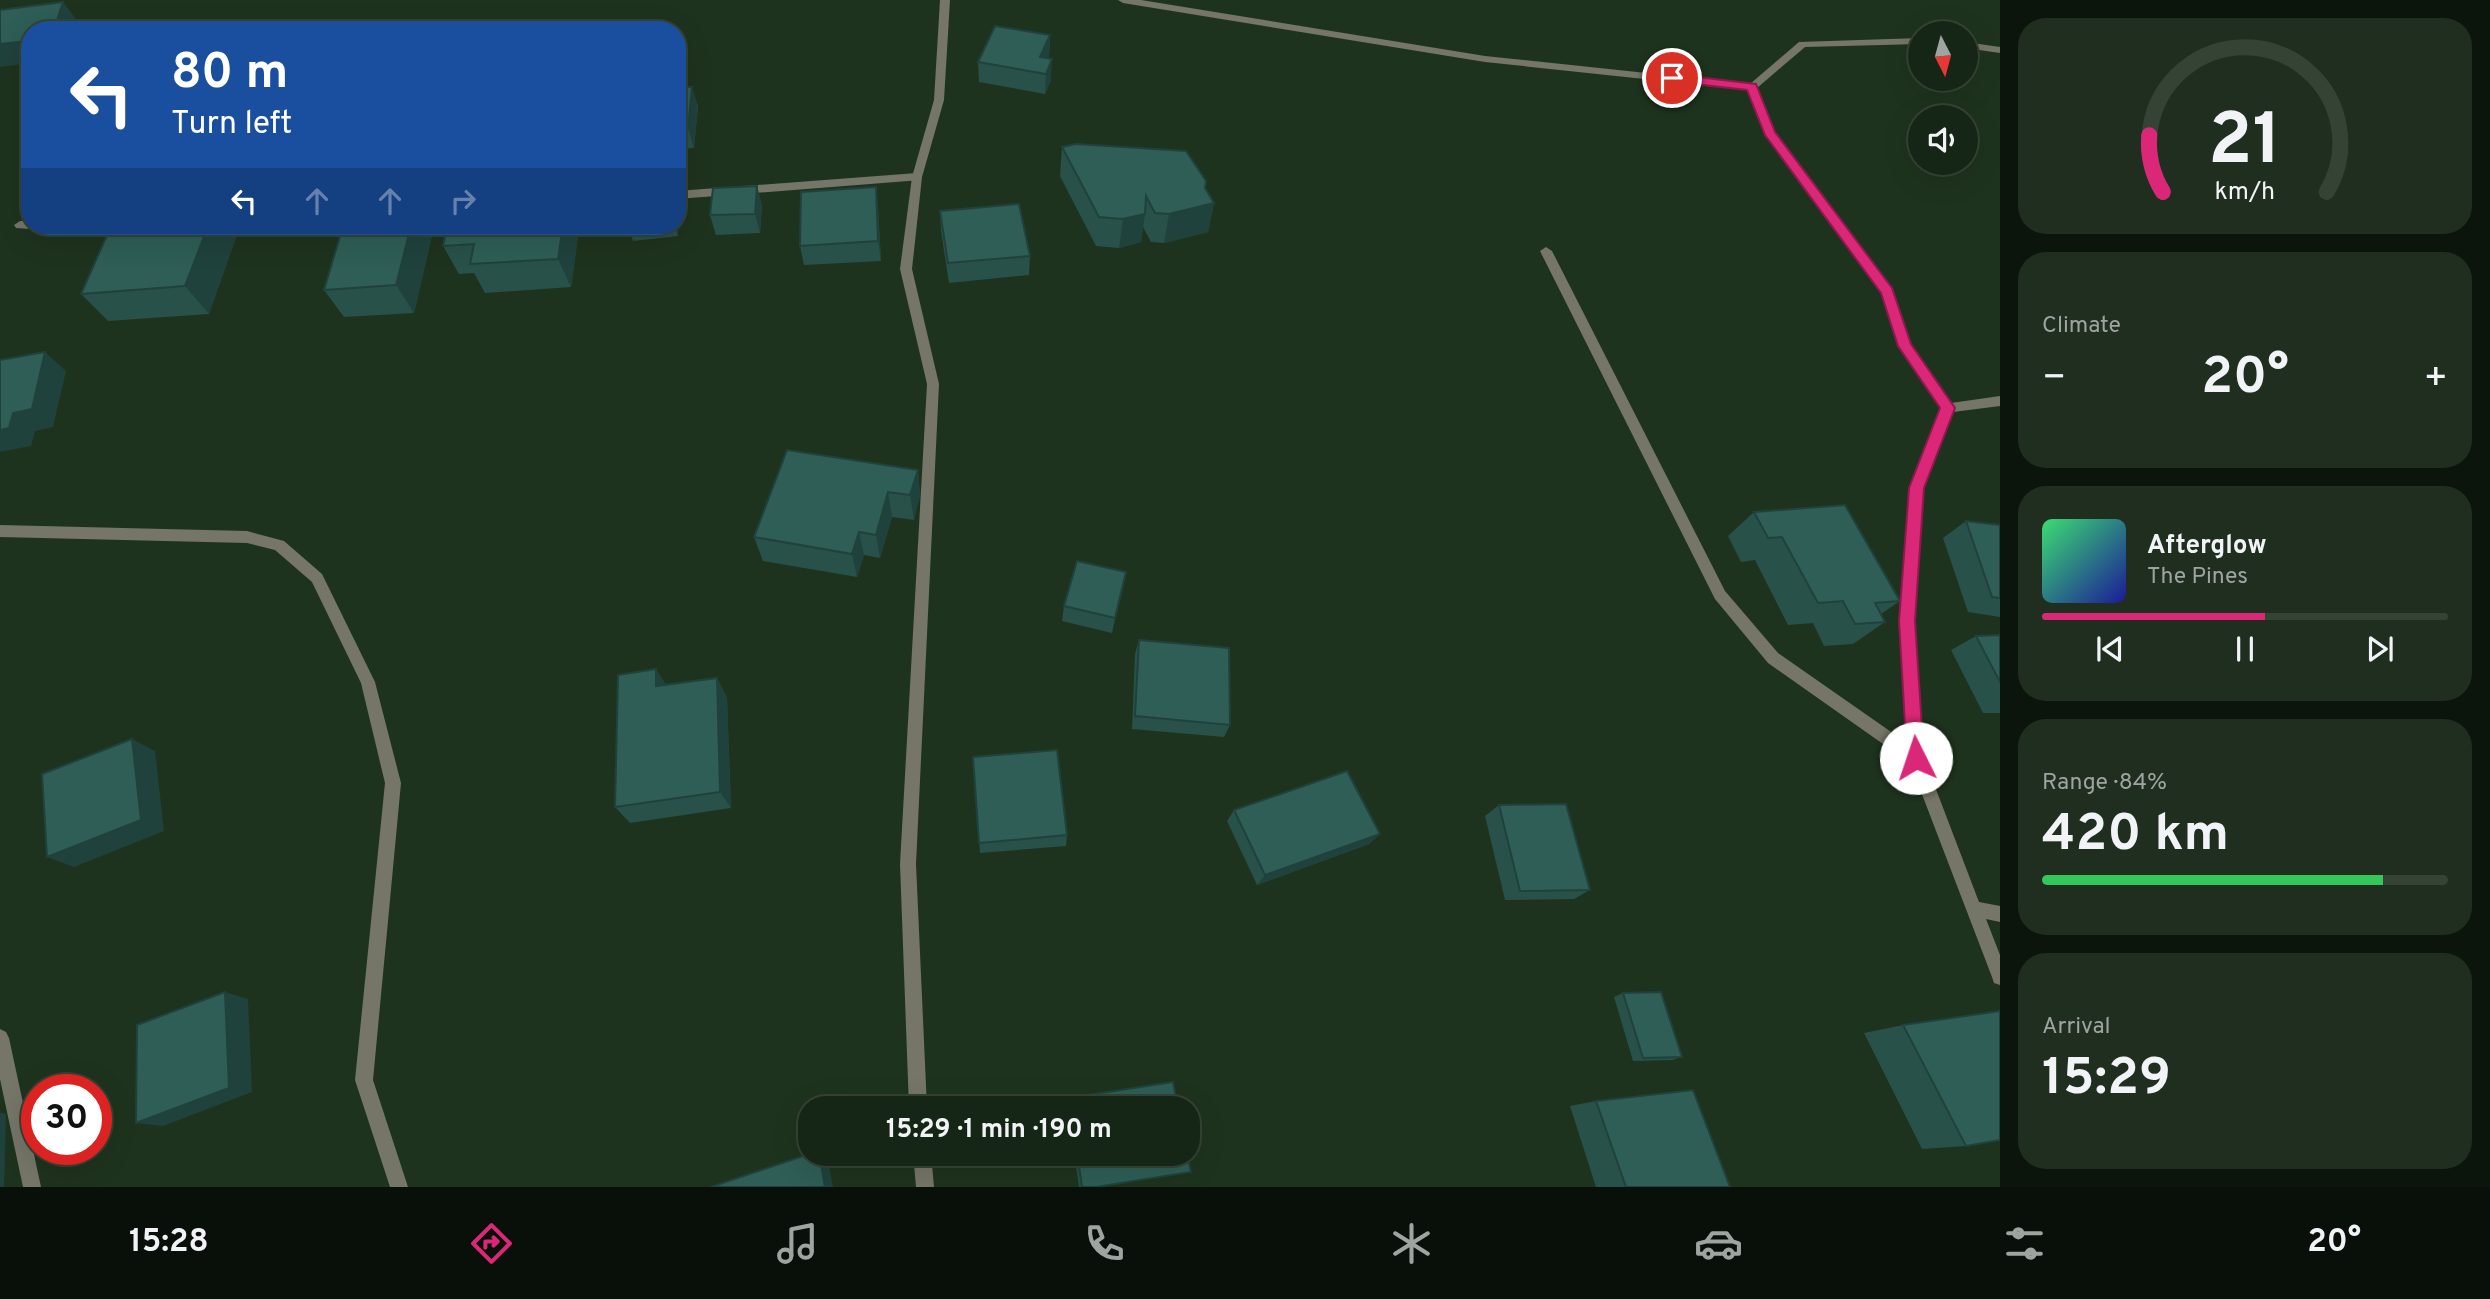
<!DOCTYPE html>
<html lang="en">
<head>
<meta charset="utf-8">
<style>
  :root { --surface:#162616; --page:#1f2e1f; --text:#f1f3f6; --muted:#9ea5a1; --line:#354335; --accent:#db2777 }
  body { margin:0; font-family:Overpass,sans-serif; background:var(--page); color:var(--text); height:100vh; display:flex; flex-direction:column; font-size:26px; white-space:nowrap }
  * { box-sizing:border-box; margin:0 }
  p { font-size:23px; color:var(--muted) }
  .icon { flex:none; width:38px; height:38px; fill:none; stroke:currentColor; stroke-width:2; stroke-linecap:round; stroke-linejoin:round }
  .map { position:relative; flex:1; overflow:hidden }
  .details { display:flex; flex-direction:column; gap:18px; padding:18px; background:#0c150c; width:490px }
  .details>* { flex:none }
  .banner { position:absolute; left:21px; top:21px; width:665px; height:214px; border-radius:28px; box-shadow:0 7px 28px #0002,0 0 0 2px var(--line); background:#1a4fa0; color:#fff; overflow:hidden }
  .needle { width:46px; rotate:174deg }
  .controls { position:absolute; left:1908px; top:21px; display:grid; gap:14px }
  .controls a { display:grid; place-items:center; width:70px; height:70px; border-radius:50%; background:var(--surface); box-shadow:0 7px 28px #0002,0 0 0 2px var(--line); font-size:35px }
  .speed { position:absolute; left:21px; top:1074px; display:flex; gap:14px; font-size:35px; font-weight:700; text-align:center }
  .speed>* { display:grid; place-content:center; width:91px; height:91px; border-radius:50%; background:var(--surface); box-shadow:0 7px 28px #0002,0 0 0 2px var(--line); line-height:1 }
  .speed .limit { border:10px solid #d22; background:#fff; color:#111 }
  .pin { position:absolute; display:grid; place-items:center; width:60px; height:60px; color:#fff; margin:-30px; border:4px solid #fff; border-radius:50%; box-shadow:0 2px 7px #0007 }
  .me { position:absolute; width:77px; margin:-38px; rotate:356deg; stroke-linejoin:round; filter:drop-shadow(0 0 5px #0008) }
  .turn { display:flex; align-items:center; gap:24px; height:147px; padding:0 35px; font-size:32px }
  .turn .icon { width:91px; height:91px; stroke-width:2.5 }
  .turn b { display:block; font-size:49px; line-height:60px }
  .lanes { display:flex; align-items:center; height:66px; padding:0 35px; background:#0003; justify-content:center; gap:35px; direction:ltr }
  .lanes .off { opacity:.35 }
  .big { font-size:52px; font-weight:700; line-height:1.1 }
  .details .card { flex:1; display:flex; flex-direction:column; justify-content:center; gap:10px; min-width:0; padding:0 24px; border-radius:28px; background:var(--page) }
  .details .dial { align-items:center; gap:0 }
  .dial svg { height:182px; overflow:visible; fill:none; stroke:var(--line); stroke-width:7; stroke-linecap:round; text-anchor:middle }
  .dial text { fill:var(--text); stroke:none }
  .song { display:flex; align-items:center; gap:21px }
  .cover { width:84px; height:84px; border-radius:10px; background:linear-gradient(135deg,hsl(140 70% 55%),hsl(240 70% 35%)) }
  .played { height:7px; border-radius:4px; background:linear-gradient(90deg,var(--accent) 55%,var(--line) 55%) }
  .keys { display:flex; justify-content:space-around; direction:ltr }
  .heat { display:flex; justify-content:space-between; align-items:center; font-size:38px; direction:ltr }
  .charge { height:10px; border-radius:5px; background:linear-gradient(90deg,#34c759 84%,var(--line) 0) }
  .trip { position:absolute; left:798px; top:1096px; width:402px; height:70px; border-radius:28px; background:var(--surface); box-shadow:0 7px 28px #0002,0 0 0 2px var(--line); font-weight:700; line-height:70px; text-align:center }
  .tab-bar { display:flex; height:112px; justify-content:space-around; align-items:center; background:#090f09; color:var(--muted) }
  .tab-bar .icon { width:49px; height:49px }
  .tab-bar .on { color:var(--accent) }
  .tab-bar b { font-size:32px; color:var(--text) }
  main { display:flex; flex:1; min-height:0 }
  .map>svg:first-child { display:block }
</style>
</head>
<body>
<main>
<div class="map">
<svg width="2000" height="1187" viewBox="0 0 2000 1187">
  <rect width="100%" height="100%" fill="#1e331e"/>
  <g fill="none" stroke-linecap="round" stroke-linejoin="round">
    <path fill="#757668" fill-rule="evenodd" d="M1118,0H1141L1485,56L1750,84L1799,42L1920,38V44L1805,47L1757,88L1775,132L1891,289L1911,345L1951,403L2000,396V406L1953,412L1924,488L1914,621L1924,758L1979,902L2000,906V922L1986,919L2000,955V985L1994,983L1992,977L1910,763L1768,663L1715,599L1540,251L1546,247L1552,251L1725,591L1778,653L1907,743L1900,621L1910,488L1941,409L1899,346L1882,293L1766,135L1748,90L1485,62L1123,3Z
      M1965,42L2000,47V53L1965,48Z
      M917,173L921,174V180L677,199V191Z
      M20,221H30V226H35L30,229L16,228L14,225Z
      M0,525L247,531L284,541L322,574L375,682L401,783L373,1080L408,1187H390L355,1080L385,783L361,683L312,582L275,550L247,543L0,537Z
      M0,1029L6,1032L9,1038L41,1187H23L0,1079Z"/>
    <path fill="#757668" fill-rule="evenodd" d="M940,0H950L944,100L922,177L912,269L939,384L916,864L927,1108H909L900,864L927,384L900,269L912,177L934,100Z
      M913,1153H931L934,1187H916Z"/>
  </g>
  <path fill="#285149" d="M1050,35L1049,56L1048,58L1051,80L1045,94L979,82L978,62Z
    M677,87H692L698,107L694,148L677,149Z
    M1062,147L1205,188L1214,203L1208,232L1164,243L1151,242L1143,227L1141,242L1119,248L1096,246L1060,176Z
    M757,186L762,206L760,233L716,235L710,215Z
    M677,202L678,236L633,241L628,226H677Z
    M878,207L881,261L804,265L800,246Z
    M940,211L1030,256L1029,275L949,283L941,231Z
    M111,226H227L236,237L209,314L108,321L81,294Z
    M447,226H578L579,229L571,287L485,293L474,273L459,274L443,246Z
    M433,231L414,313L344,317L324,290Z
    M918,470L920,495L914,520L892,517L880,558L864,555L857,577L763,561L754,537Z
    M1754,512L1900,601L1881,614L1885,622L1853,644L1824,646L1813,623L1788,625L1755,560L1741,562L1728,536Z
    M1966,521L2000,525V617L1968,612L1943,538Z
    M1126,572L1112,633L1062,621L1064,606Z
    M2000,635V713H1983L1951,650L1976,636Z
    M1139,640L1230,725L1224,737L1132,729L1135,654Z
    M717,678L727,698L731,808L630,823L615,807L666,685Z
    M973,757L1067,835L1066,846L980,853Z
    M1499,805L1590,890L1574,899L1505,900L1485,816Z
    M1234,810L1380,834L1369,844L1257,885L1227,821Z
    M1623,993L1682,1057L1672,1060L1633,1061L1614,997Z
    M1903,1025L1966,1146L1922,1149L1864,1033Z
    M1596,1101L1730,1187H1596L1570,1106Z
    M1074,1153H1187L1099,1187H1079Z"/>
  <path fill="#20423c" d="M63,2L79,23L77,30H54Z
    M1050,35L1049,56L1042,73L1040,57Z
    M30,36V63L0,67V44Z
    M1052,59L1051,80L1045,94L1046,74Z
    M692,87L698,107L694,148L688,128Z
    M757,186L762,206L760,233L755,214Z
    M876,187L878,207L881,261L878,241Z
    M677,202L678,204V236L674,226H677Z
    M1214,203L1208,232L1164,243L1169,214Z
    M1145,214L1141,242L1119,248L1123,219Z
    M208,226H227L236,237L209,314L185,286Z
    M411,226H430L433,231L414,313L396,285Z
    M563,226H578L579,229L571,287L558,259Z
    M45,352L66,371L53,427L35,431L31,446L0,452V430Z
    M918,470L920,495L914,520L910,495Z
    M888,492L892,517L880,558L876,535Z
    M859,532L864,555L857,577L852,554Z
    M1126,572L1123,588L1112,633L1115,618Z
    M656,669L669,689L656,686Z
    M717,678L727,698L731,808L720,792Z
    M132,739L155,751L164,831L74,867L47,857Z
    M1380,834L1369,844L1257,885L1265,875Z
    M225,992L248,999L252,1092L163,1126L136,1123Z
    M0,1113L6,1114L4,1187H0Z
    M819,1153L827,1154L833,1187H825Z"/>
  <path fill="#2e5e55" stroke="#20423c" stroke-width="2" d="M63,2L54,30H30V36L28,41L0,44V10Z
    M995,26L1050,35L1040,57L1052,59L1046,74L978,62Z
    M677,87H692L688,128H677Z
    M1076,144L1186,151L1206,181L1205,188L1214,203L1169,214L1155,213L1146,196L1145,214L1123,219L1099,217L1062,147Z
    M757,186L755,214L710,215L713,188Z
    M876,187L878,241L800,246L801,192Z
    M1019,204L1030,256L948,263L940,211Z
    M111,226H208L185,286L81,294Z
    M343,226H411L396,285L324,290Z
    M447,226H563L558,259L470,264L474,244L443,246Z
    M45,352L32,409L13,413L9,428L0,430V360Z
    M787,450L918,470L910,495L888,492L876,535L859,532L852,554L754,537Z
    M1845,505L1900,601L1875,603L1885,622L1855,624L1843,601L1818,603L1782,537L1768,538L1754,512Z
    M1966,521L2000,525V598L1992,597Z
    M1077,561L1126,572L1115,618L1064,606Z
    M2000,635V682L1976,636Z
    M1139,640L1229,648L1230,725L1135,716Z
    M656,669V686L717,678L720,792L615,807L618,675Z
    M132,739L141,820L47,857L42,774Z
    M1057,750L1067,835L979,843L973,757Z
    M1347,771L1380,834L1265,875L1234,810Z
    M1566,804L1590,890L1520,891L1499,805Z
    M225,992L229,1088L136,1123L137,1025Z
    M1661,992L1682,1057L1643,1058L1623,993Z
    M2000,1011V1140L1966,1146L1903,1025Z
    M1173,1082L1178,1108H1070L1068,1098Z
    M1693,1090L1730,1187H1626L1596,1101Z
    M812,1153H819L825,1187H711Z
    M1077,1153H1187L1191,1172L1096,1187H1082Z"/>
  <path fill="#db2777" stroke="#8e194d" stroke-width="2" d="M1672,74L1756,84L1775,132L1892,288L1911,344L1955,408L1924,488L1915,621L1924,758L1922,763L1916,766L1909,763L1907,758L1899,621L1909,488L1940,408L1898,346L1881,293L1765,135L1747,90L1668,81V75Z"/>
</svg>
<div class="controls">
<a><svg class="needle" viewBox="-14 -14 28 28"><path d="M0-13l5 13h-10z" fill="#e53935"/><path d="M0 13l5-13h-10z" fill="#9ea5a1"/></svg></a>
<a><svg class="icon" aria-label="sound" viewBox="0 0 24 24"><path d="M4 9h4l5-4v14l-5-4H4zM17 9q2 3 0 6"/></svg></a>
</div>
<div class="speed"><div class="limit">30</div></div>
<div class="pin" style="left:1672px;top:78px;background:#d93025"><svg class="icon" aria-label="arrive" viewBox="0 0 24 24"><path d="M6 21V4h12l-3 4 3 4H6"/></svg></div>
<svg class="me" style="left:1916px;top:758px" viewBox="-20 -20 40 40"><circle r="19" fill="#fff"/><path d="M0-13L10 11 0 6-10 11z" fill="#db2777"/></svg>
<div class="trip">15:29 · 1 min · 190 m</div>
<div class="banner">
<div class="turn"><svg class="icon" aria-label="left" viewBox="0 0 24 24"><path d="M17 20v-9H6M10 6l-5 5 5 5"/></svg><div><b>80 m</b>Turn left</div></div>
<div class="lanes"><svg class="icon" aria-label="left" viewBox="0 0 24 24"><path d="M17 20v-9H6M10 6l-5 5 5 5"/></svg><svg class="icon off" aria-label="ahead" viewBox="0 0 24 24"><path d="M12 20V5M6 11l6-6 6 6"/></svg><svg class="icon off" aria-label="ahead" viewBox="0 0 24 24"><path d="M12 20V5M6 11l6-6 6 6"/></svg><svg class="icon off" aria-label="right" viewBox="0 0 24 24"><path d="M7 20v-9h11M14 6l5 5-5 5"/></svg></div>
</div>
</div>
<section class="details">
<div class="card dial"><svg viewBox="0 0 100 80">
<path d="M14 69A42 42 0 1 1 86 69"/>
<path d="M14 69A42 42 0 0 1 8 44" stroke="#db2777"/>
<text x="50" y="56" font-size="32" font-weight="700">21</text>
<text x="50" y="72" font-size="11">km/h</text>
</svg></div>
<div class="card"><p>Climate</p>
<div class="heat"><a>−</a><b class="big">20°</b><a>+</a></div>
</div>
<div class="card">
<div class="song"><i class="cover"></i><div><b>Afterglow</b><p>The Pines</p></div></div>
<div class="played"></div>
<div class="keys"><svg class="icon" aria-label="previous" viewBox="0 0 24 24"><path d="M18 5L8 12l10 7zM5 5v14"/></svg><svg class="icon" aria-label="pause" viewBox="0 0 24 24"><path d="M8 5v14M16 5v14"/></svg><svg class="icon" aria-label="next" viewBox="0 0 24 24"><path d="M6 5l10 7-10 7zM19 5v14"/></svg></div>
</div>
<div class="card"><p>Range · 84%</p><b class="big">420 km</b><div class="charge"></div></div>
<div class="card"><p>Arrival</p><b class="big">15:29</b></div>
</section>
</main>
<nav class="tab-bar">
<b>15:28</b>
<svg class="icon on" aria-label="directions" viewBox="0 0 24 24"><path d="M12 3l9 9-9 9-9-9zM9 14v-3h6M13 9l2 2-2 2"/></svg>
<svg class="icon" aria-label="music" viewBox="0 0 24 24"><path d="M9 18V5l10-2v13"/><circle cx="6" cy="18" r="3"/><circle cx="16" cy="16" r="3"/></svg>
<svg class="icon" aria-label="phone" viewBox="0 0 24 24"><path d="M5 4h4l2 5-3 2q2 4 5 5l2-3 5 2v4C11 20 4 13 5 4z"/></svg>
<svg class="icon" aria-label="climate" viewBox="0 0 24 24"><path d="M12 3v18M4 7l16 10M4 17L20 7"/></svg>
<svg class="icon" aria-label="car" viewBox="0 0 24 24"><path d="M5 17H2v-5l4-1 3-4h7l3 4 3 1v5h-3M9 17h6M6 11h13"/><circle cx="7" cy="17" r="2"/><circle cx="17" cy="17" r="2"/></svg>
<svg class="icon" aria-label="filters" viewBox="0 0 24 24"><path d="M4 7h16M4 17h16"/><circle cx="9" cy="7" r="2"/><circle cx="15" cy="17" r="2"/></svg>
<b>20°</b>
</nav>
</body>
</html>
